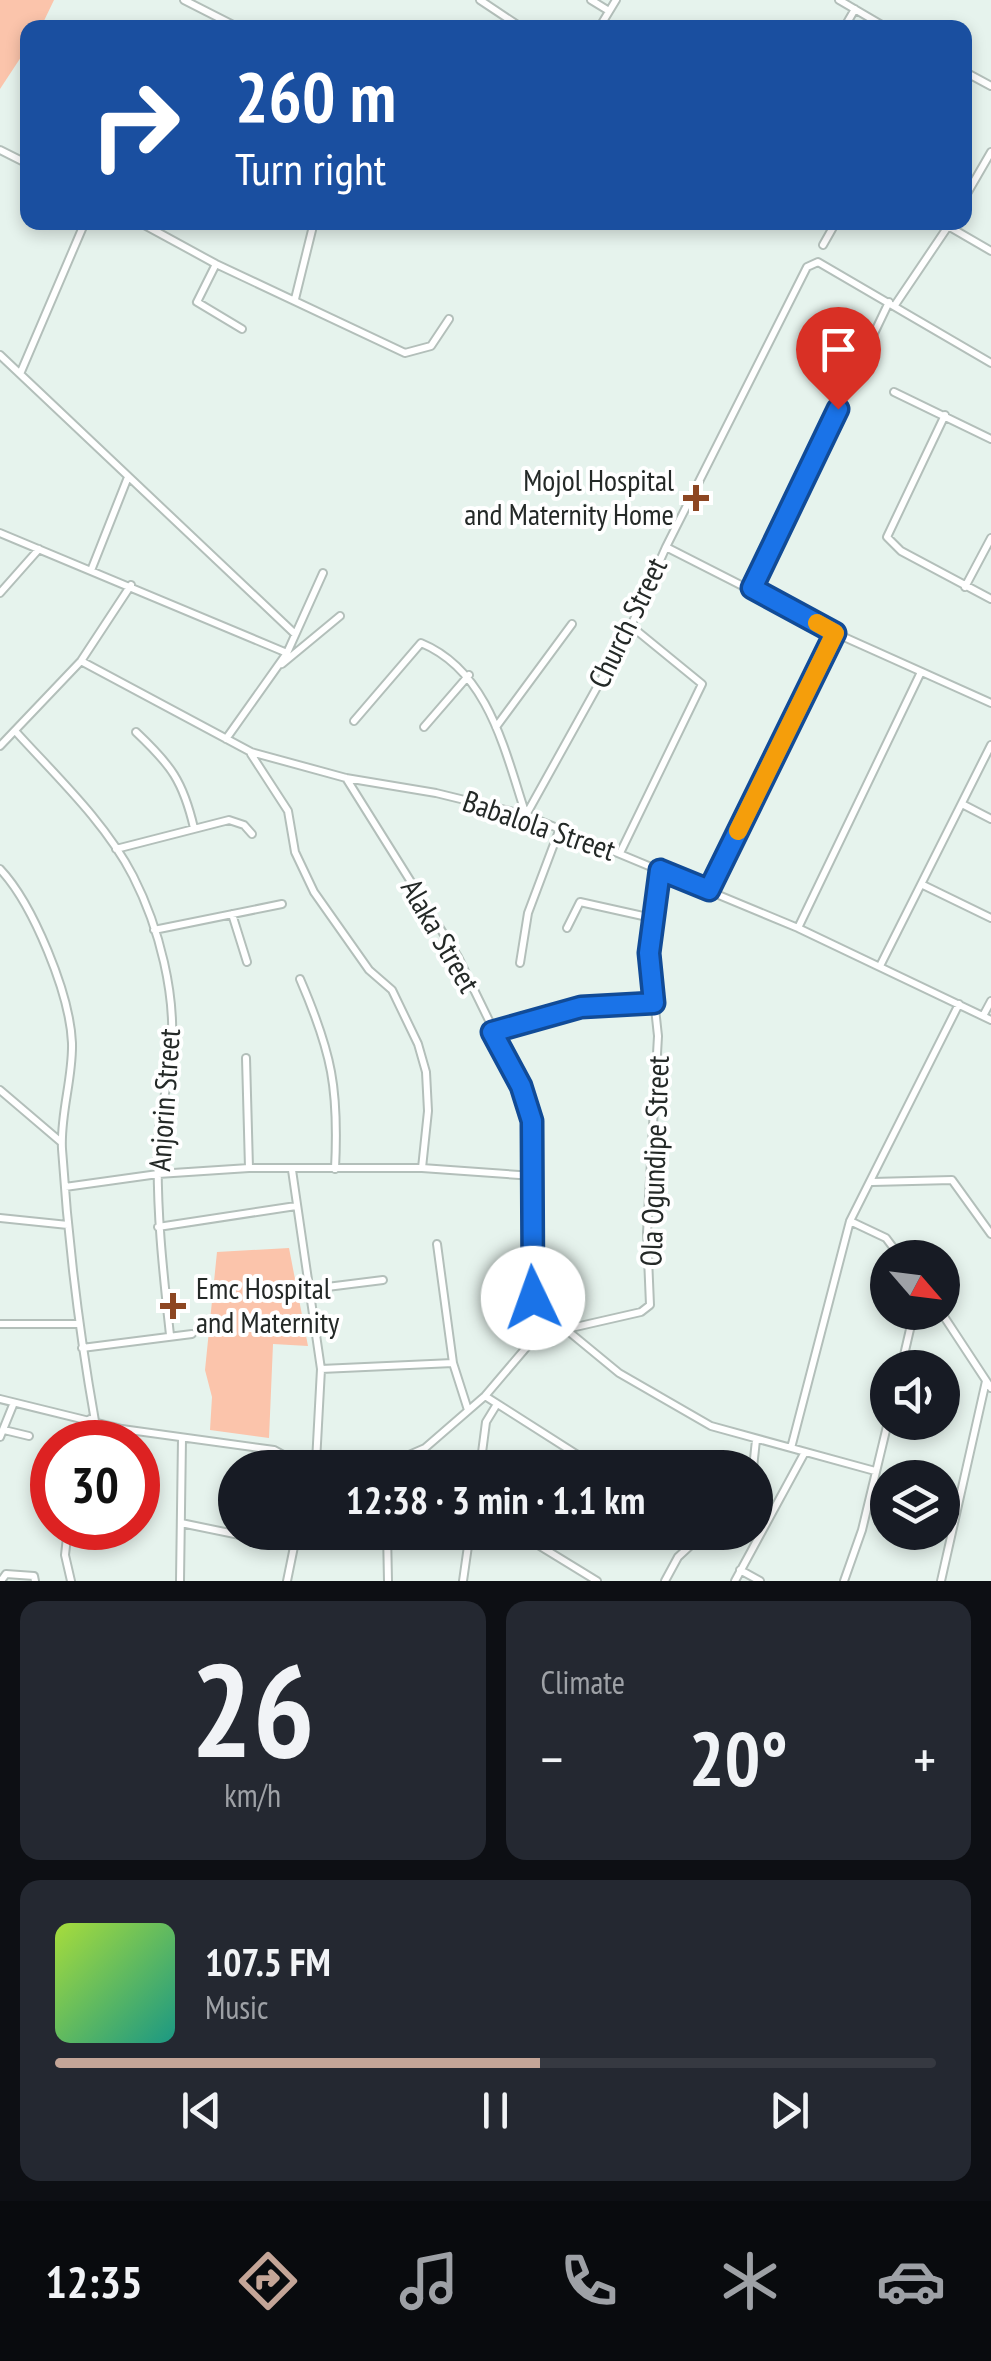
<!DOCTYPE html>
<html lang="en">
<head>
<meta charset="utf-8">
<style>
  :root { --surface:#171b24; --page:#242831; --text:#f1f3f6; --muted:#9ea1a6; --line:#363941; --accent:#c4a597 }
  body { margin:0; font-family:"PT Sans Narrow",sans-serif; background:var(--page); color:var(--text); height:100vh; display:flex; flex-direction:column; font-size:38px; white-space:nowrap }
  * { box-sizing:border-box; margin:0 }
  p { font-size:32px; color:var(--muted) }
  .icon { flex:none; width:55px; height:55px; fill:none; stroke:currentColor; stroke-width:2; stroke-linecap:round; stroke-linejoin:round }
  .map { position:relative; height:1581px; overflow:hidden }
  .details { display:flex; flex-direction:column; gap:20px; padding:20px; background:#0d0f14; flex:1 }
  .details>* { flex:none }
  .guide { position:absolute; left:20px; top:20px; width:952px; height:210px; border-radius:20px; box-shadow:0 5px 15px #0003; background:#1a4fa0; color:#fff; overflow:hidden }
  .needle { width:65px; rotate:118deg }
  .buttons { position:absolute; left:870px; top:1240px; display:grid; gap:20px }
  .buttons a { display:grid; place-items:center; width:90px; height:90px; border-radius:50%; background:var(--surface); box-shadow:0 5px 15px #0003; font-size:50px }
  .speed { position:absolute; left:30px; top:1420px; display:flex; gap:20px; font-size:50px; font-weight:700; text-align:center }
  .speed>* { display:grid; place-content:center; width:130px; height:130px; border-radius:50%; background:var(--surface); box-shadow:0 5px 15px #0003; line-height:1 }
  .speed .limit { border:15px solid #d22; background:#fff; color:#111 }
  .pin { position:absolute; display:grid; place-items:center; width:85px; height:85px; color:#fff; margin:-102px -42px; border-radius:50% 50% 50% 0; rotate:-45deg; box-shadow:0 0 10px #0007 }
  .pin .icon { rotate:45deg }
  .me { position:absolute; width:110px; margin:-55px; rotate:357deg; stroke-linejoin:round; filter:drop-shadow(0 0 8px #0008) }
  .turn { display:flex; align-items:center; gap:35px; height:210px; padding:0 50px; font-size:45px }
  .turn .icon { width:130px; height:130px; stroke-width:2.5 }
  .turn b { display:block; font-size:70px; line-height:85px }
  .big { font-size:75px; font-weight:800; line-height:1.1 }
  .details .card { flex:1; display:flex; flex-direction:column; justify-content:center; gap:15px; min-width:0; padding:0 35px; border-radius:20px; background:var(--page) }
  .details .dial { align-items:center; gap:0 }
  .dial b { font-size:130px; line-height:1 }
  .song { display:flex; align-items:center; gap:30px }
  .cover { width:120px; height:120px; border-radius:15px; background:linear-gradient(135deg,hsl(80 70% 55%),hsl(170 70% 35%)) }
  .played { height:10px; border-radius:5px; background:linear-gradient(90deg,var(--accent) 55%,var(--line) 55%) }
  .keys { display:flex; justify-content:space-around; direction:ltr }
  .heat { display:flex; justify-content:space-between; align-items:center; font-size:55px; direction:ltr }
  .details .tiles { flex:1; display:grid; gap:20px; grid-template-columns:1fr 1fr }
  .card:last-child { grid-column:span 2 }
  .trip { position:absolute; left:218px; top:1450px; width:555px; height:100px; border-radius:50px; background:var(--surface); box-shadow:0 5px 15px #0003; font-weight:800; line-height:100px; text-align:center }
  .menu { display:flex; height:160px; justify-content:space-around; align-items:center; background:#090b0e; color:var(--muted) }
  .menu .icon { width:70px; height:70px }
  .menu .current { color:var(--accent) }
  .menu b { font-size:45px; color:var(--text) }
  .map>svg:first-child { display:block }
</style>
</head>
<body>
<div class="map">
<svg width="991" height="1581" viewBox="0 0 991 1581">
  <rect width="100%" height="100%" fill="#e6f3ed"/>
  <path fill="#fbc4ab" d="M0,0H54L41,27L28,28L27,48L0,89Z
    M289,1248L308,1346L273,1344L269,1438L210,1430L212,1397L205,1370L217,1252Z"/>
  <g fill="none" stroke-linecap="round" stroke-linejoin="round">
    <g stroke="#b3bfba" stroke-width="10">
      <path id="street" d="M184,0L239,28
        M480,0L522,28
        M591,0L609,11
        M839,0L887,28
        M599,28L616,0
        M844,28L855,9
        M965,72L991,86
        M0,150L28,164
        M965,197L991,152
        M139,222L216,264L405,353L431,346L449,319
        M948,226L991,251
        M823,245L836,222
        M216,264L197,302L242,329
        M295,299L314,222
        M895,305L951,222
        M0,355L295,634
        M20,374L85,222
        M894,392L991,439
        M945,415L887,537L901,551L991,599
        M0,533L287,653
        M666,547L835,633L991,703
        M92,568L128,477
        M753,587L889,302
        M965,587L991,538
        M0,593L39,549
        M81,661L251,752L346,778L436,793L526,815L798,928L991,1020
        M282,664L340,616
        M354,721L421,643C489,671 505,752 526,815
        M424,727L469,675
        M496,727L572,624
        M136,732C171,765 183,781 194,828
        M17,733C57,777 105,822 133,876C159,927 177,996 171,1053C169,1084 159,1112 158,1144C156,1208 163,1271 170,1335
        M226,739L287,653L323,573
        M0,746L81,661L131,585
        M251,754L288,811L295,852L314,892L369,970L392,990L418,1044L426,1072L428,1111L422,1168
        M346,778L458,957L521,1086L532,1121L530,1260L536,1336
        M962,804L991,819
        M526,815L631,626L666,547L807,267L818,262L991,363
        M116,849L229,820L244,825L252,834
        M620,853L702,684L631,626
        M0,869C33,904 70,994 72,1043C73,1078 60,1114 62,1149C68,1240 79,1331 95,1421
        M923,885L991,918
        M709,890L835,633
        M232,914L247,962
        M567,928L580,902L652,918
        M798,928L921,672
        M154,930L282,904
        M520,963L528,913L560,828
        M880,966L991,745
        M300,979C332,1053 339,1089 335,1169
        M983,1016L991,1001
        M492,1032L581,1007L654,1003
        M246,1058L249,1168
        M0,1090L61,1142
        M292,1170L321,1369L316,1462L310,1468
        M872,1182L952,1180L991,1234
        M65,1187L158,1174L249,1168H422L534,1176
        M0,1218L68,1225
        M850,1221L886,1238L901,1258
        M158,1227L296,1206
        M437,1244L453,1363L468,1410
        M311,1289L383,1280
        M941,1312L991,1388
        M0,1324H79
        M568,1331L619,1373L711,1426L875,1471
        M82,1348L192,1334
        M901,1368L914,1312
        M321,1369L453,1363
        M485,1396L598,1468
        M0,1399L122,1429L274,1450L307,1468
        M4,1430L29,1436
        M0,1437L13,1405
        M86,1442L90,1419
        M791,1448L850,1221L959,1004
        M316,1462L371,1468
        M379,1468L425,1448L485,1396L536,1336L641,1312L650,1305L647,1233L658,1036L649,953L659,870
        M480,1468L486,1422L497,1404
        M753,1468L756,1440
        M181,1523L293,1546
        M68,1528L65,1555L71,1581
        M387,1532L388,1581
        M517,1532L597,1581
        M740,1570L760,1581
        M1,1581L6,1574L34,1576L35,1581
        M180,1581L182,1439
        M287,1581L297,1532
        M463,1581L470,1532
        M665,1581L678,1557L705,1532
        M735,1581L805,1452
        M844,1581L862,1530L888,1422
        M941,1581L986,1381"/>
    </g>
    <use href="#street" stroke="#fff" stroke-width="6"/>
  </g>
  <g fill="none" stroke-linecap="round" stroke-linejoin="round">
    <g stroke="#114b97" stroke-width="25">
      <path id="route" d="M533,1298L532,1121L521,1086L492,1032L581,1007L654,1003L649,953L660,870L709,890L835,633L752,588L838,409"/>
    </g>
    <use href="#route" stroke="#1a73e8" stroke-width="18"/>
    <path stroke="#f59e0b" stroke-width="18" d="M738,831L835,633L817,623"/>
  </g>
  <g fill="#8d4622" stroke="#fff" stroke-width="4">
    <path d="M691 483h10v10h10v10h-10v10h-10v-10h-10v-10h10z"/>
    <path d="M168 1291h10v10h10v10h-10v10h-10v-10h-10v-10h10z"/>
  </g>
  <g text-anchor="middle" stroke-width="8" stroke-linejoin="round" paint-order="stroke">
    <g font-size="30" fill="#242927" stroke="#fff" text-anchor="end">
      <text x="674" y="491">Mojol Hospital<tspan x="674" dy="34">and Maternity Home</tspan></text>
      <text x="196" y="1299" text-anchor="start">Emc Hospital<tspan x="196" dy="34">and Maternity</tspan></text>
    </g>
    <g font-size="30" fill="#242927" stroke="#fff">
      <text transform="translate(628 623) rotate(-64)" y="10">Church Street</text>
      <text transform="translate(539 826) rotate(19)" y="10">Babalola Street</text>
      <text transform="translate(440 936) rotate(60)" y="10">Alaka Street</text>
      <text transform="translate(165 1100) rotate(-86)" y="10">Anjorin Street</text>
      <text transform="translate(655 1161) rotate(-88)" y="10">Ola Ogundipe Street</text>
    </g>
  </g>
</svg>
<div class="buttons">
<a><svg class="needle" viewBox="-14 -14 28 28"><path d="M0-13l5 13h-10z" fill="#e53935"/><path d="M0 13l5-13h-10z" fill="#9ea1a6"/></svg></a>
<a><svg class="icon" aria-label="sound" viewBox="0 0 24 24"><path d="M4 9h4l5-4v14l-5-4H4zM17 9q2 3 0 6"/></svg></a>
<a><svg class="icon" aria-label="layers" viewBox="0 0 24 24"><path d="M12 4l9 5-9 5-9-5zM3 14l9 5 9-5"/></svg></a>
</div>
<div class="speed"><div class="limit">30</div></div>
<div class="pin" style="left:838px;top:409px;background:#d93025"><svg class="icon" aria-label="arrive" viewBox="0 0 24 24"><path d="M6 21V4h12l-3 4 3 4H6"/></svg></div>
<svg class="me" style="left:533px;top:1298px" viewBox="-20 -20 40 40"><circle r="19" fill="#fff"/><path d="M0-13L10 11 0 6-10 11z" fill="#1a73e8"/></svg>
<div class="trip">12:38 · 3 min · 1.1 km</div>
<div class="guide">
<div class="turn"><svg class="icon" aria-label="right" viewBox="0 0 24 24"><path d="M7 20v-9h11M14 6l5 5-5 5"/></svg><div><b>260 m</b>Turn right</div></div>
</div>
</div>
<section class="details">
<div class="tiles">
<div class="card dial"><b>26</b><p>km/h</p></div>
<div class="card"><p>Climate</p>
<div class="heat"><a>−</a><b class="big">20°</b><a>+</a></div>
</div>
<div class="card">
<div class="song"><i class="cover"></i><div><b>107.5 FM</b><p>Music</p></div></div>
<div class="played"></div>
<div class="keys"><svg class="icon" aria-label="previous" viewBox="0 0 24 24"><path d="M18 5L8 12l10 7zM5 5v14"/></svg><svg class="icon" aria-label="pause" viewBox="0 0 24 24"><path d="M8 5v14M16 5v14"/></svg><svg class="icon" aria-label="next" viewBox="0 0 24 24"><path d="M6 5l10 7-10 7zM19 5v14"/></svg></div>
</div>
</div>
</section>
<nav class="menu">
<b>12:35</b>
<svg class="icon current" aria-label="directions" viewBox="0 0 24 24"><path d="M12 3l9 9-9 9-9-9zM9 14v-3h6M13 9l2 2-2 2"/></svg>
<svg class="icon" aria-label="music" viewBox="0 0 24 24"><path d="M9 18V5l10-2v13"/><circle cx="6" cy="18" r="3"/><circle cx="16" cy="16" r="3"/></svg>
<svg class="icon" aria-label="phone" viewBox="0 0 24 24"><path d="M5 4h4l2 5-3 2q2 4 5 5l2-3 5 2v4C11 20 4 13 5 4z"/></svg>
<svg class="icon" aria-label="climate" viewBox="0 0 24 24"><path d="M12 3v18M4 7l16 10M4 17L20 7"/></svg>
<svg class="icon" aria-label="car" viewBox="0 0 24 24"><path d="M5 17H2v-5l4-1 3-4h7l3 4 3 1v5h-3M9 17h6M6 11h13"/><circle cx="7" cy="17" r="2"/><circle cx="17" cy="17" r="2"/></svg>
</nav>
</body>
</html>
